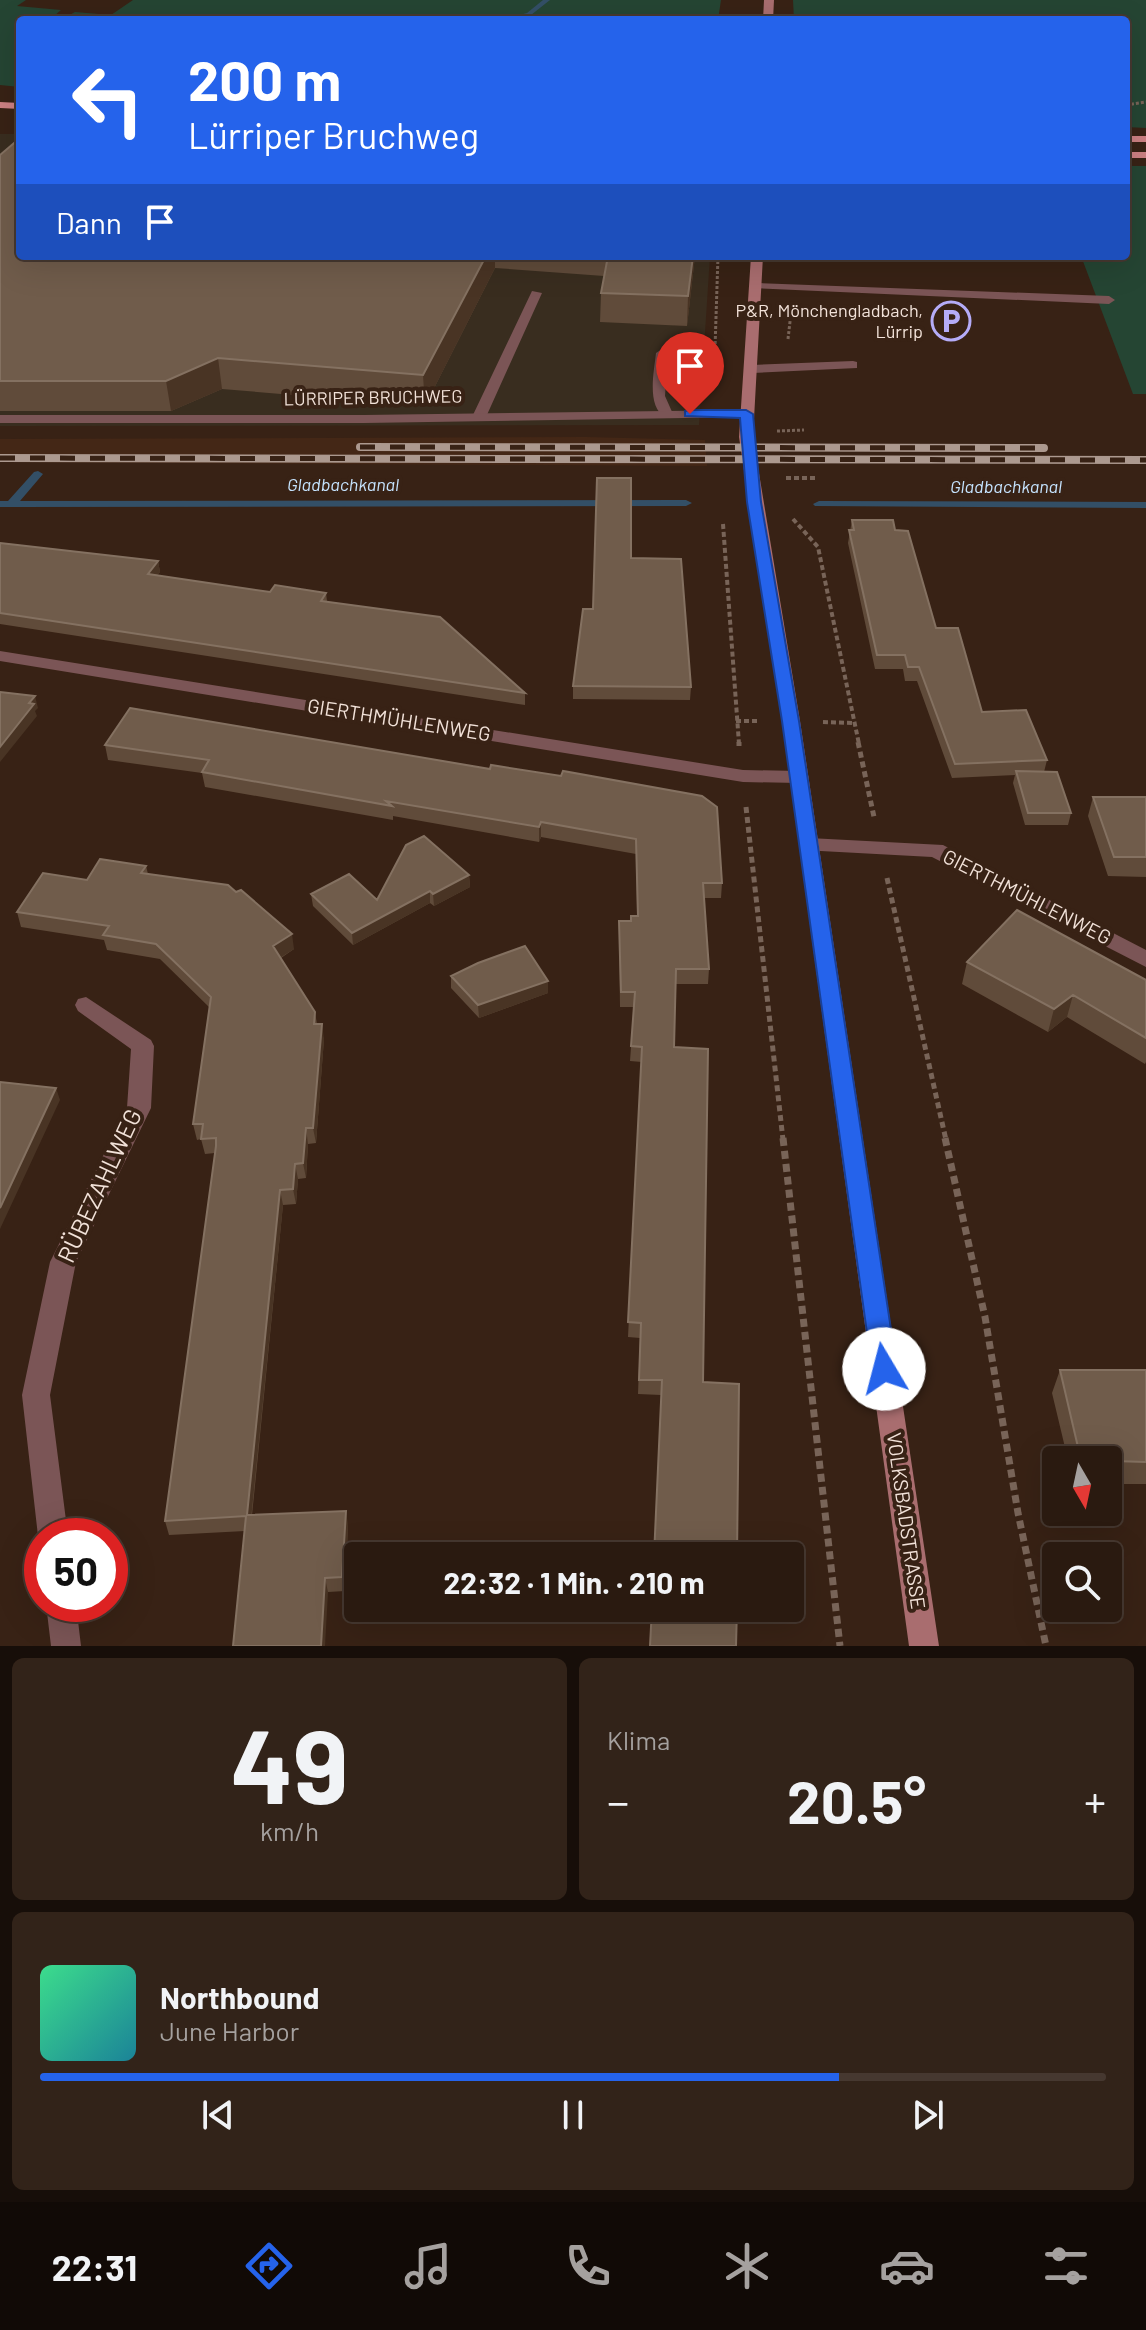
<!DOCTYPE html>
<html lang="de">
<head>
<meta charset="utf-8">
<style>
  :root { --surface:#2a1a10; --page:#322319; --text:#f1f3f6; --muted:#a5a19f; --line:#463830; --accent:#2563eb }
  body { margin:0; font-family:Barlow,sans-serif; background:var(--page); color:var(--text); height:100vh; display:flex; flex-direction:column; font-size:30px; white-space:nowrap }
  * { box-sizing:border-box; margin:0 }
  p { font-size:26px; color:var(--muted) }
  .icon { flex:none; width:44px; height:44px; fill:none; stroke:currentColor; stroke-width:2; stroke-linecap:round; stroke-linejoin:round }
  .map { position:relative; height:1646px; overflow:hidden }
  .details { display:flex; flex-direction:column; gap:12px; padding:12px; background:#170e09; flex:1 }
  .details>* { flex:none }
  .banner { position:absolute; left:16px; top:16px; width:1114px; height:244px; border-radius:8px; box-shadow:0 8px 32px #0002,0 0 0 2px var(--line); background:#2563eb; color:#fff; overflow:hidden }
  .needle { width:52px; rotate:171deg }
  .tools { position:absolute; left:1042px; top:1446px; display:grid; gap:16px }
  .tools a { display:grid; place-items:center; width:80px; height:80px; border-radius:8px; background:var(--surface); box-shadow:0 8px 32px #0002,0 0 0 2px var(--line); font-size:40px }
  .speed { position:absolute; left:24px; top:1518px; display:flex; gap:16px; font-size:40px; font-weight:700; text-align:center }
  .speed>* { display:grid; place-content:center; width:104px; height:104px; border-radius:50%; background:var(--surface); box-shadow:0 8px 32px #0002,0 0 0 2px var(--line); line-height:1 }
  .speed .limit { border:12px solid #d22; background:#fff; color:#111 }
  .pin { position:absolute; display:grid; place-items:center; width:68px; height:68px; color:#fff; margin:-82px -34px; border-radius:50% 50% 50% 0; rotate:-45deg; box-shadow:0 0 8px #0007 }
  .pin .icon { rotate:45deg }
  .me { position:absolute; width:88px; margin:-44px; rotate:352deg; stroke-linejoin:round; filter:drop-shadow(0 0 6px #0008) }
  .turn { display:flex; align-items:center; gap:28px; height:168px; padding:0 40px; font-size:36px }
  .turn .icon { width:104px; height:104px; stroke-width:2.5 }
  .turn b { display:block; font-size:56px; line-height:68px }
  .then { display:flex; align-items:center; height:76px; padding:0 40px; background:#0003; gap:16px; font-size:30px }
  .big { font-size:60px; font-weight:700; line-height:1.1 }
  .details .card { flex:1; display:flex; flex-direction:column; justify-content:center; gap:12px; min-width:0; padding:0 28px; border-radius:12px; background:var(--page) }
  .details .dial { align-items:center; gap:0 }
  .dial b { font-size:104px; line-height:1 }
  .song { display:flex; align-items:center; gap:24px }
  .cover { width:96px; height:96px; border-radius:12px; background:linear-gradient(135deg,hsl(150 70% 55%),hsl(190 70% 35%)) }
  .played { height:8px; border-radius:4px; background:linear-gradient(90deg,var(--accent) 75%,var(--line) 75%) }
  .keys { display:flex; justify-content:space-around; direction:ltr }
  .heat { display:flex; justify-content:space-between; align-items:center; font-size:44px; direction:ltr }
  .details .tiles { flex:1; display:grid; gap:12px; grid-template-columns:1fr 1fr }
  .card:last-child { grid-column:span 2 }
  .trip { position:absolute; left:344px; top:1542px; width:460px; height:80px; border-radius:8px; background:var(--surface); box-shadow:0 8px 32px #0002,0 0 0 2px var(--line); font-weight:700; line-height:80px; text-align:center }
  .menu { display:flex; height:128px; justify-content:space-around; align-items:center; background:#110a06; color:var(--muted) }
  .menu .icon { width:56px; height:56px }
  .menu .on { color:var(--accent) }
  .menu b { font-size:36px; color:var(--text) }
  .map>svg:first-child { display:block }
</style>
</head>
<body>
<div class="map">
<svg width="1146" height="1646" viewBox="0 0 1146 1646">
  <rect width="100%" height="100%" fill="#382215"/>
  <path fill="#442716" d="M586,437L705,440L707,466L0,462V439Z"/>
  <path fill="#392d1f" d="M0,134H20V256H710L699,425L0,426Z"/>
  <path fill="#254533" d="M0,0H26L17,6L61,10L54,16L66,17L75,12L111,15L133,0H721L718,20H20V87L0,85Z
    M793,0H1146V128L1126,127V20H794Z
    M1126,166H1146V394H1133L1081,256H1126Z"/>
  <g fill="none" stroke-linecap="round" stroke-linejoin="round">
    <path fill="#334f66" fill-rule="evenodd" d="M543,0H550L531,15L501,20L527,13Z
      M38,471L43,474L20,501L686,500L692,503L686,506L0,507V501H8L34,472Z
      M819,501L1146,502V508L815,506L813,504Z"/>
    <path stroke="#786458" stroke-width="3" stroke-dasharray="3 2" stroke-linecap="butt" d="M1126,105L1146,102
      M788,339L791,313
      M714,379L718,256
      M777,431L804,430"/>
    <path stroke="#786458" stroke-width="4" stroke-dasharray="5 3" stroke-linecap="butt" d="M786,478H815
      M793,519L818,547L859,744
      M723,524L739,744
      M736,721H757
      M823,722L854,723"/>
    <path stroke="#786458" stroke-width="5" stroke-dasharray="6 4" stroke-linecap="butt" d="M739,742V746
      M858,742L874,817
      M746,807L783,1140
      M887,878L946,1140"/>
    <path stroke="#786458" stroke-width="7" stroke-dasharray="8 5" stroke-linecap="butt" d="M783,1138L840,1646
      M945,1138L985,1317L1018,1513L1046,1646"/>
    <path fill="#7b5556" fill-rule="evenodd" d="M756,283L1109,296L1115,300L1109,304L752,288V284Z
      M532,291L542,293L486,417L474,420L472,417Z
      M662,349L668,353L665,396L673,414L666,418C646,407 654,372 656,353Z
      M853,361L857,362V368L752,373L746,369L752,365Z"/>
    <path fill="#7b5556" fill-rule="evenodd" d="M746,410L751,411V417L364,423H0V415H364Z
      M0,651L743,770L799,771L809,777L799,783L743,782L0,661Z
      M809,838L943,845L1146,950V967L932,857L802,850L799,845Z
      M86,997L151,1040L154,1046L151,1108L76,1262L50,1395L68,1536H42V1545L38,1536L22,1395L50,1262L127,1108L131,1049L78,1011L75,1005L78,999Z
      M46,1604H76L81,1646H51Z"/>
    <path fill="#a96d6f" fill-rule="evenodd" d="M764,0H774L773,20H763Z
      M751,256H763L753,437L800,721L939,1646H909L782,721L739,437Z"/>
    <path fill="#cc8083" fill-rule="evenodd" d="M0,102L20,103V109L0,108Z
      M1126,136H1146V142H1126Z
      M1126,152H1146V158H1126Z"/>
    <g stroke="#ac998f" stroke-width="8">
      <path id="rail" d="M360,447L1044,448
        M0,458L1146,460"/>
    </g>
    <use href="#rail" stroke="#382215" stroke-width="5" stroke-dasharray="15" stroke-linecap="butt"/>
  </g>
  <path fill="#604b3a" d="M0,155L20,256H695L687,326L600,322L601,293L604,276L495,268L425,406L222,389L171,411H0Z
    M852,520L895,530L936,628L982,712L1047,760L1044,772L1071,813L1068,825H1025L1013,783L1015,775L952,778L917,681H905L903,669H875L848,543Z
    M0,543L158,561L160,572L157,575L270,592L326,593L327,601L525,693V705L0,624Z
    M631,558L691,687L690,700L573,699V686L593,609Z
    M105,745L490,769L491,765L722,883L721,898H704L709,969L708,984H676L674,1047L708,1049L654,1556L661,1395L638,1394L640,1338L628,1337L642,1062L630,1061L634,1007H620L619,936V921H631L637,916L636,854L541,837L539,842L393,816V820L205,787L202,773L108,760Z
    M1093,797H1146V877L1108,876L1088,816Z
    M146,866L148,874L294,949L281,958L315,1012L317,1024L324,1039L316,1143L308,1144L306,1178L298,1179L296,1204L283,1205L252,1515L348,1525L345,1591L328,1592L245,1531L169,1535L165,1521L215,1153L205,1154L201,1139L197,1140L193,1124L210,1008L160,959L107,950L104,940L21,927L17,912L87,880Z
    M469,875L470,887L434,906L430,903L353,945L313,906L311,894L377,900Z
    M967,962L1146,980V1062L1145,1064L1067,1017L1048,1032L962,984Z
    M451,976L548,993L479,1018L451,988Z
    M1060,1370H1146V1484H1108V1460H1068L1052,1393Z"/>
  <path fill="#493424" d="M486,256H495V268L425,406L423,375Z
    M693,256H695L687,326L688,296Z
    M218,358L222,389L171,411L166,381Z
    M158,561L160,572L150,585L148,574Z
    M35,696L38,708L35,711L37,716L0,762V747Z
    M541,822V837L539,842V827Z
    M469,875L470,887L434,906L433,894Z
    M430,891V903L353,945L352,933Z
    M292,934L294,949L275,961L273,946Z
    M548,981V993L479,1018L478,1005Z
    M1073,995L1067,1017L1048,1032L1054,1009Z
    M322,1024L324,1039L316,1143L313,1128Z
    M56,1088L60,1100L0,1229V1208Z
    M306,1128L308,1144L306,1178L303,1163Z
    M295,1164L298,1179L296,1204L293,1189Z
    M280,1190L283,1205L250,1529L247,1515Z
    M346,1511L348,1525L345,1591L342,1577Z
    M325,1578L328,1592L325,1646H321Z"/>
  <path fill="#705c4b" stroke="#847161" stroke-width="2" d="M20,138V256H486L423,375L218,358L166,381H0V155Z
    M608,256H693L688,296L601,293Z
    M597,478H631V558L681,559L691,687L573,686L583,609H593Z
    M852,520H893L895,530L908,531L936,628H958L982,712L1026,710L1047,760L955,764L919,667H908L905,655H877L849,530H854Z
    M0,543L158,561L148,574L270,592L275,585L326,593L321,601L440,617L525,693L0,613Z
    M0,692L35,696L29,703L34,704L0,747Z
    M130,708L490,769L491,765L561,776L563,771L702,796L717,807L722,883H703L709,969H676L674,1047L708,1049L703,1382L739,1384L737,1556H654L662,1380H639L641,1323L628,1322L642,1047L631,1046L635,992H621L619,921H631V916H638L636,839L541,822L539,827L386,801L392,806L202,772L209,760L105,745Z
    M1016,771L1057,772L1071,813H1028Z
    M1093,797H1146V857H1114Z
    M424,836L469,875L433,894L430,891L352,933L311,894L349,874L377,900L406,845Z
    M100,859L146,866L141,873L228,885L236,892L241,890L292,934L273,946L315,1012L314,1024H322L313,1128H306L303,1163L295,1164L293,1189L280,1190L247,1515L346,1511L342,1577L325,1578L321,1646H233L246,1516L165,1521L216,1146V1138L201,1139L203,1124H193L211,997L156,944L103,935L109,926L17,912L43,873L87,880Z
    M1017,910L1146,980V1038L1073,995L1054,1009L967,962Z
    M525,946L548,981L478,1005L451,976L478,963Z
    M0,1082L56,1088L0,1208Z
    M1060,1370H1146V1462L1081,1460Z
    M652,1608H737L736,1646H650Z"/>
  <path fill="#2563eb" stroke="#184099" stroke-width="2" d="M690,410H746L753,414L761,502L799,721L897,1369L893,1377L884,1380L876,1377L872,1369L782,721L747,502L740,418L685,416V411Z"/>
  <defs>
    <g id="parking-ring" transform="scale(2)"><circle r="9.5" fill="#382215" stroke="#b5acf8" stroke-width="1.5"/><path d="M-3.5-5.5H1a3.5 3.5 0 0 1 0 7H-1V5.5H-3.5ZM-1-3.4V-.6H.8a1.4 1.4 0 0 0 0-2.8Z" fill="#b5acf8"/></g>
  </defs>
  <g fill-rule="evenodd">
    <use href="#parking-ring" x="951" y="321"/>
  </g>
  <g text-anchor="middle" stroke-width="8" stroke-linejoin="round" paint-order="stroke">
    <g font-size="18" fill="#f2e2d9" stroke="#382215" text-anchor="end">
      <text x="923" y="317">P&amp;R, Mönchengladbach,<tspan x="923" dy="21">Lürrip</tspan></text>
    </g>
    <g font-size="18" fill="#f2e2d9" stroke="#382215">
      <text transform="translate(373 398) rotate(-1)" y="6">LÜRRIPER BRUCHWEG</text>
    </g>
    <g font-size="18" font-style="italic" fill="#c5e3fe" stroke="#382215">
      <text x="343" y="491">Gladbachkanal</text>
      <text x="1006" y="493">Gladbachkanal</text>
    </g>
    <g font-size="20" fill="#f2e2d9" stroke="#382215">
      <text transform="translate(399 720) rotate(9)" y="7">GIERTHMÜHLENWEG</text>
      <text transform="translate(1027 897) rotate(27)" y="7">GIERTHMÜHLENWEG</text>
      <text transform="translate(906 1521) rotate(82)" y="7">VOLKSBADSTRASSE</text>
    </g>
    <g font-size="24" fill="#f2e2d9" stroke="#382215">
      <text transform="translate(100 1186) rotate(-65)" y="8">RÜBEZAHLWEG</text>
    </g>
  </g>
</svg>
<div class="tools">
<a><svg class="needle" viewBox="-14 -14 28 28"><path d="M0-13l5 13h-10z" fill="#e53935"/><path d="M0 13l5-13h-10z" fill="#a5a19f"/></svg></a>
<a><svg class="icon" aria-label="search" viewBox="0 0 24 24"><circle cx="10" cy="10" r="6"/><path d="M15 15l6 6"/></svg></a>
</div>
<div class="speed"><div class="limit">50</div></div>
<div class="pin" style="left:690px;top:414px;background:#d93025"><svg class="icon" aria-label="arrive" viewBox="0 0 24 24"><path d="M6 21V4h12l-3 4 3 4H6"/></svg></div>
<svg class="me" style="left:884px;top:1369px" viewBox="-20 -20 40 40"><circle r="19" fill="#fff"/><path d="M0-13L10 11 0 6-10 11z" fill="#2563eb"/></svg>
<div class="trip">22:32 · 1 Min. · 210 m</div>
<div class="banner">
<div class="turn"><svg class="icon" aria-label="left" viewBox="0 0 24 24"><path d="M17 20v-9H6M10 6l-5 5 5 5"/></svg><div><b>200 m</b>Lürriper Bruchweg</div></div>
<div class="then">Dann<svg class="icon" aria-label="arrive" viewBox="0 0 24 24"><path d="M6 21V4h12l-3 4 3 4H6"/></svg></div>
</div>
</div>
<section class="details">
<div class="tiles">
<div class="card dial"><b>49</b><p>km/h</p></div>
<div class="card"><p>Klima</p>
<div class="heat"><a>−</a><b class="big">20.5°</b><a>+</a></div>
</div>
<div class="card">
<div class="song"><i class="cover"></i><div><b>Northbound</b><p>June Harbor</p></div></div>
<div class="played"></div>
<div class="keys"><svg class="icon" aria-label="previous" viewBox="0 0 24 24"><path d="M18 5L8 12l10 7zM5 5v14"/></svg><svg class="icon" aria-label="pause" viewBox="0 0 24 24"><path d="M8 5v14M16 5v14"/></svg><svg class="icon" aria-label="next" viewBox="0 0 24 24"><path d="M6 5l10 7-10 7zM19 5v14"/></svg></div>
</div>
</div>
</section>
<nav class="menu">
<b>22:31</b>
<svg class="icon on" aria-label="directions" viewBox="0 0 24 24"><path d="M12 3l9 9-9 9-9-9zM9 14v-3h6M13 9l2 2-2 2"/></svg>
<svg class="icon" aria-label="music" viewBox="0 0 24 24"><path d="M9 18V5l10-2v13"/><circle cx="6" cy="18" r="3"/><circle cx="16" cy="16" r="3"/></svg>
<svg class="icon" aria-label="phone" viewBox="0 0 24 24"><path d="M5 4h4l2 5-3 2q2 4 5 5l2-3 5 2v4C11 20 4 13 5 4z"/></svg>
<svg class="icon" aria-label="climate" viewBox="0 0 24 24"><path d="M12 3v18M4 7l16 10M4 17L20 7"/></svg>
<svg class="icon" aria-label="car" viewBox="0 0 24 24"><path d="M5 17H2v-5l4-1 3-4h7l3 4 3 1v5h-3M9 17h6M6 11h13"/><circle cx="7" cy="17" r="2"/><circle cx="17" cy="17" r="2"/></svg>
<svg class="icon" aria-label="filters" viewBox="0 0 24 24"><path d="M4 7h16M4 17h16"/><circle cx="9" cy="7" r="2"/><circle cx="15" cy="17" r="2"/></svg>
</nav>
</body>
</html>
